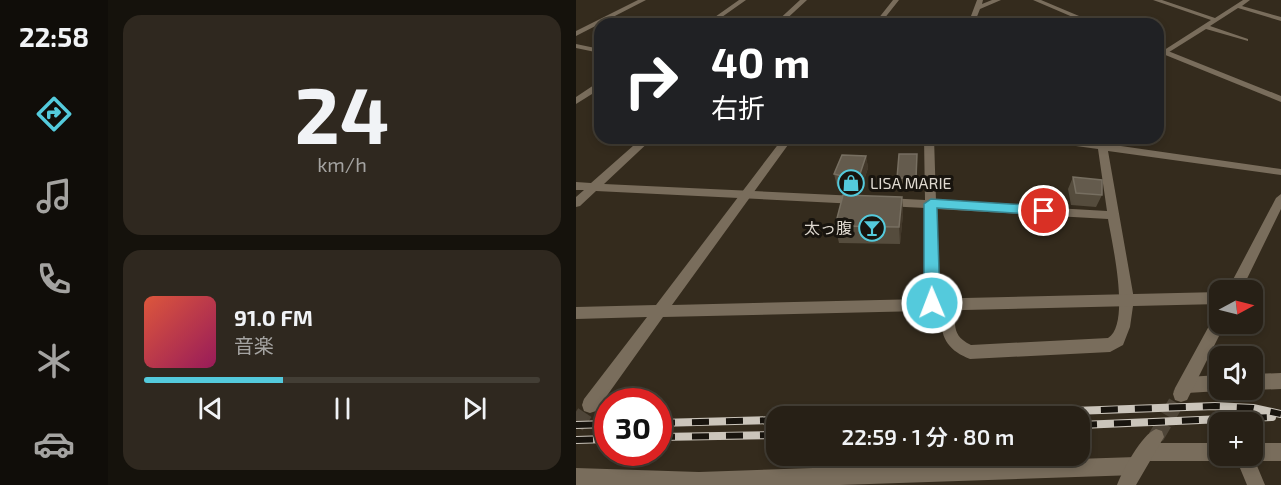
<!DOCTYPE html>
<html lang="ja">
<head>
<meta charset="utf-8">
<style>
  :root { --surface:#272016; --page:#2f281f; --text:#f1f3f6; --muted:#a4a3a1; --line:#433e35; --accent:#54cadc }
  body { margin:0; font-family:"Exo 2","Noto Sans JP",sans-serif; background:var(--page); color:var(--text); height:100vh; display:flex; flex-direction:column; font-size:22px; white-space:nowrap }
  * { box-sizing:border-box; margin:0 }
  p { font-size:20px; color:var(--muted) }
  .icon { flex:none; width:33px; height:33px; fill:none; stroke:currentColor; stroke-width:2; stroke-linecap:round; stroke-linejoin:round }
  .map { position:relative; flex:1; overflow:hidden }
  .side { display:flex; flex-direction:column; gap:15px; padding:15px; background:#15120c; width:468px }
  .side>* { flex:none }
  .hud { position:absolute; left:18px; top:18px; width:570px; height:126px; border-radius:18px; box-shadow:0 3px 9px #0003,0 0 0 2px var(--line); background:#202124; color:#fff; overflow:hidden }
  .needle { width:39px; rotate:83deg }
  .buttons { position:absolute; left:633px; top:280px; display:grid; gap:12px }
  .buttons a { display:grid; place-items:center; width:54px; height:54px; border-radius:12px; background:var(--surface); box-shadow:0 3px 9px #0003,0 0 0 2px var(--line); font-size:30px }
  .speed { position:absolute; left:18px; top:388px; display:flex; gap:12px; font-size:30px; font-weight:700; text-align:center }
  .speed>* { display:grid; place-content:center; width:78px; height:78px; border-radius:50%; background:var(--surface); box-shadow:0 3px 9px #0003,0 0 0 2px var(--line); line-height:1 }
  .speed .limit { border:9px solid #d22; background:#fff; color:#111 }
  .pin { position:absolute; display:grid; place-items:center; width:51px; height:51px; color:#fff; margin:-26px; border:3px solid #fff; border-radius:50%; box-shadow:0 2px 6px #0007 }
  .me { position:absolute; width:66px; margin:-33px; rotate:359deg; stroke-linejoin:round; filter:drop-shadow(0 0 4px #0008) }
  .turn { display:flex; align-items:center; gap:21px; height:126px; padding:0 18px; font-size:27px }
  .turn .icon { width:78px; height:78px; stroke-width:2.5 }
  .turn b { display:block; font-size:42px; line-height:51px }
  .side .card { flex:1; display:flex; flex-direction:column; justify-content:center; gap:9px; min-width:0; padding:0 21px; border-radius:18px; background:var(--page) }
  .side .dial { align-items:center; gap:0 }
  .dial b { font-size:78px; line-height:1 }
  .song { display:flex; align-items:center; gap:18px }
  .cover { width:72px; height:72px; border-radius:9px; background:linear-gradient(135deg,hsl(10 70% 55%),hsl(330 70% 35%)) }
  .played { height:6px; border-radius:3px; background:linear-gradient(90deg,var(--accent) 35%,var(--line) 35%) }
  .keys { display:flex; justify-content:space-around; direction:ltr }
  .trip { position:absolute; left:190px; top:406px; width:324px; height:60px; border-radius:18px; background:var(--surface); box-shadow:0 3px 9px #0003,0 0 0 2px var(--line); font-weight:600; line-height:60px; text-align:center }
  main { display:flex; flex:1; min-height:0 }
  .menu { display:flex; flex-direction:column; width:108px; justify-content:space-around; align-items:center; background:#100d09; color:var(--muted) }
  .menu .icon { width:42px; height:42px }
  .menu .selected { color:var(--accent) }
  .menu b { font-size:27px; color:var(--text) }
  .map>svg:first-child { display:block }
</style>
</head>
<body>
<main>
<nav class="menu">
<b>22:58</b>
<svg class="icon selected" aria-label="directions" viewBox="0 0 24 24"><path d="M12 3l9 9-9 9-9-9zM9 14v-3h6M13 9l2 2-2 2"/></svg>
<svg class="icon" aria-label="music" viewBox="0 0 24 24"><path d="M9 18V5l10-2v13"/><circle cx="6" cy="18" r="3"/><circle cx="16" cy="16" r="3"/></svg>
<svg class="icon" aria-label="phone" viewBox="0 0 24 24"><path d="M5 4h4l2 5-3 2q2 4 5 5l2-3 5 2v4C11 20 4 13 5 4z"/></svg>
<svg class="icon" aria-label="climate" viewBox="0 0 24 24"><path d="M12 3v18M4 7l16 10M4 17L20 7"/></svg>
<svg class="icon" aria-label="car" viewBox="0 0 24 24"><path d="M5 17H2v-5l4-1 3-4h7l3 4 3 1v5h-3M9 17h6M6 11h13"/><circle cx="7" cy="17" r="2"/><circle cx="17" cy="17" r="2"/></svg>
</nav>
<section class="side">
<div class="card dial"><b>24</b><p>km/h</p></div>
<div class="card">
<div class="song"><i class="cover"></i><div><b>91.0 FM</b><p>音楽</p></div></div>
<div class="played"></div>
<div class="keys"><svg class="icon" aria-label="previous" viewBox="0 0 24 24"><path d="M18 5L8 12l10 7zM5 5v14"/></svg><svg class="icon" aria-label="pause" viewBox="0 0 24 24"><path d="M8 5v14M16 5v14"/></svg><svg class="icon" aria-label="next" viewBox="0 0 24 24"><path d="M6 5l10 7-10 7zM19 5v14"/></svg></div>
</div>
</section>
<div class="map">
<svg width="705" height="485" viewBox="0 0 705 485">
  <rect width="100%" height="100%" fill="#342b1d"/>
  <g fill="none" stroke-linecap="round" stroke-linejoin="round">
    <path stroke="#4e4538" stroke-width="16" stroke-dasharray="16 8" stroke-linecap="butt" d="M0,426L14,405
      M580,437L605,394"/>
    <path fill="#796d5c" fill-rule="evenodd" d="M62,0H70L0,36V31Z
      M163,0H170L136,24H129Z
      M224,0H231L205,24H198Z
      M401,0H407L406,4L416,0H425L404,9L398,24H392Z
      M577,0H586L639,18L667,0H674L666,6L705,17V21L662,8L634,26L672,39V41L630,29L582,59V54L635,20Z
      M0,44L24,49V53L0,48Z
      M21,83H24V89L0,104V97Z
      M66,138H77L28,184L281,196L286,200L281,204L20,191L4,206L0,207V197L8,190H0V182L15,183Z
      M348,138H358L360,201L531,211L522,149L463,141L458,138H484L521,143L520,138H530L531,144L705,169V175L532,151L558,299L554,327L547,345L534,352L394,359C374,351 365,340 365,318C365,311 364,305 366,299L371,297L376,299C384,318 370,333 395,345L532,338C555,324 536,243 532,219L360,209L363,303L361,307L356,309L351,307L349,303V208L310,206L304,202L310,198L349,200Z
      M705,373V389L676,390V374Z
      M644,375V390H646L644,391L611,393L606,390L603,385L606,380L611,377Z
      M571,443H644V456H651L644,461H571L565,458L562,452L565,446Z
      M676,443H705V461H679L689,485H671L659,456H676Z
      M560,457L566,460L569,466L566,472L560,475L264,485H0V468L123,472Z"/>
    <path fill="#796d5c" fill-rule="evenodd" d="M317,0H323L304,24H298Z
      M457,0H465L522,24H513Z
      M582,47L705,96V102L582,52Z
      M207,138H217L96,305L644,292V304L87,317L20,411L14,413L8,411L6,405L8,399L71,317L0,319V307L80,305Z
      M705,194V209L665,291H651L700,198Z
      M644,313V324H649L611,400L605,402L599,400L597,394L599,388L639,315Z
      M580,429L586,431L588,437L560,485H541C547,470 565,435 580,429Z"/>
    <g stroke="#cbc5bb" stroke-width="8">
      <path id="rail" d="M321,417L639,406L677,408L705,414
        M82,423L201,420
        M0,425L32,424
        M504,425L696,417
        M82,437L201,435
        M0,440L32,439"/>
    </g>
    <use href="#rail" stroke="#18140e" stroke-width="6" stroke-dasharray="17" stroke-linecap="butt"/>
  </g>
  <path fill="#554c3d" d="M341,154L340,190H322L321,178Z
    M290,156L292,168L284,192L261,186L258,174Z
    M497,177L526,195L520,207L495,205L492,189Z
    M326,197L327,214L324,244L263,243L259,226Z"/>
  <path fill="#42382a" d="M290,156L292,168L284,192L282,180Z
    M326,197L327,214L324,244L323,227Z"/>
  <path fill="#645b4d" stroke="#776f61" stroke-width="1.5" d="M323,154H341L340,178H321Z
    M266,155L290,156L282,180L258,174Z
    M497,177L526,180V195L500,193Z
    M267,195L326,197L323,227L259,226Z"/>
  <path fill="#54cadc" stroke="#37838f" stroke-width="1.5" d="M355,199L468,206L475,211L468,215L361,208L364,303L362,308L356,310L351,308L348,303V204Z"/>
  <defs>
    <g id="shop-ring" transform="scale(1.35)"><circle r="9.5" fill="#18140e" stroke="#54cadc" stroke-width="1.5"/><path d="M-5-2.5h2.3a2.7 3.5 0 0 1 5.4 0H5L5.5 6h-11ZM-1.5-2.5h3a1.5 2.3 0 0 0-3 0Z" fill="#54cadc"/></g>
    <g id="bar-ring" transform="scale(1.35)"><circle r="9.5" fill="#18140e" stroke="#54cadc" stroke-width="1.5"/><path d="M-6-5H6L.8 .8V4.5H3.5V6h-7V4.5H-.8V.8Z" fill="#54cadc"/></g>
  </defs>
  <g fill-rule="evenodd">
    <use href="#shop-ring" x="275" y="183"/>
    <use href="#bar-ring" x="296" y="228"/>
  </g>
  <g text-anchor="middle" stroke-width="6" stroke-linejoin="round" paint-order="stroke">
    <g font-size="16" fill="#dfd9d0" stroke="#18140e" text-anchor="start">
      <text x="294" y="189">LISA MARIE</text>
      <text x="276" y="234" text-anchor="end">太っ腹</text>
    </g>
  </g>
</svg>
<div class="buttons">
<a><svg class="needle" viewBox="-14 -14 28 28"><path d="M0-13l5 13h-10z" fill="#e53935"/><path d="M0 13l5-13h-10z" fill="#a4a3a1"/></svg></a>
<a><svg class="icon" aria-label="sound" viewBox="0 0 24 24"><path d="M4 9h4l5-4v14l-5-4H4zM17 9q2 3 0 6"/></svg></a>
<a>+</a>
</div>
<div class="speed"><div class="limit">30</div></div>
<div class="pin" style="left:468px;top:211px;background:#d93025"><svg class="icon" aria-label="arrive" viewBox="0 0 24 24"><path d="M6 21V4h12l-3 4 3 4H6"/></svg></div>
<svg class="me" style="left:356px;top:303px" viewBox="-20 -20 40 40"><circle r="17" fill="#54cadc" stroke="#fff" stroke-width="3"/><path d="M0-11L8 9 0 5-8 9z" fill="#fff"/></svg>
<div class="trip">22:59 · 1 分 · 80 m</div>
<div class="hud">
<div class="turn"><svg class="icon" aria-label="right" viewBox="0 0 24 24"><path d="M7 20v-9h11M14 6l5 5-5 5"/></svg><div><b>40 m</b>右折</div></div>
</div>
</div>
</main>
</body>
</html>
